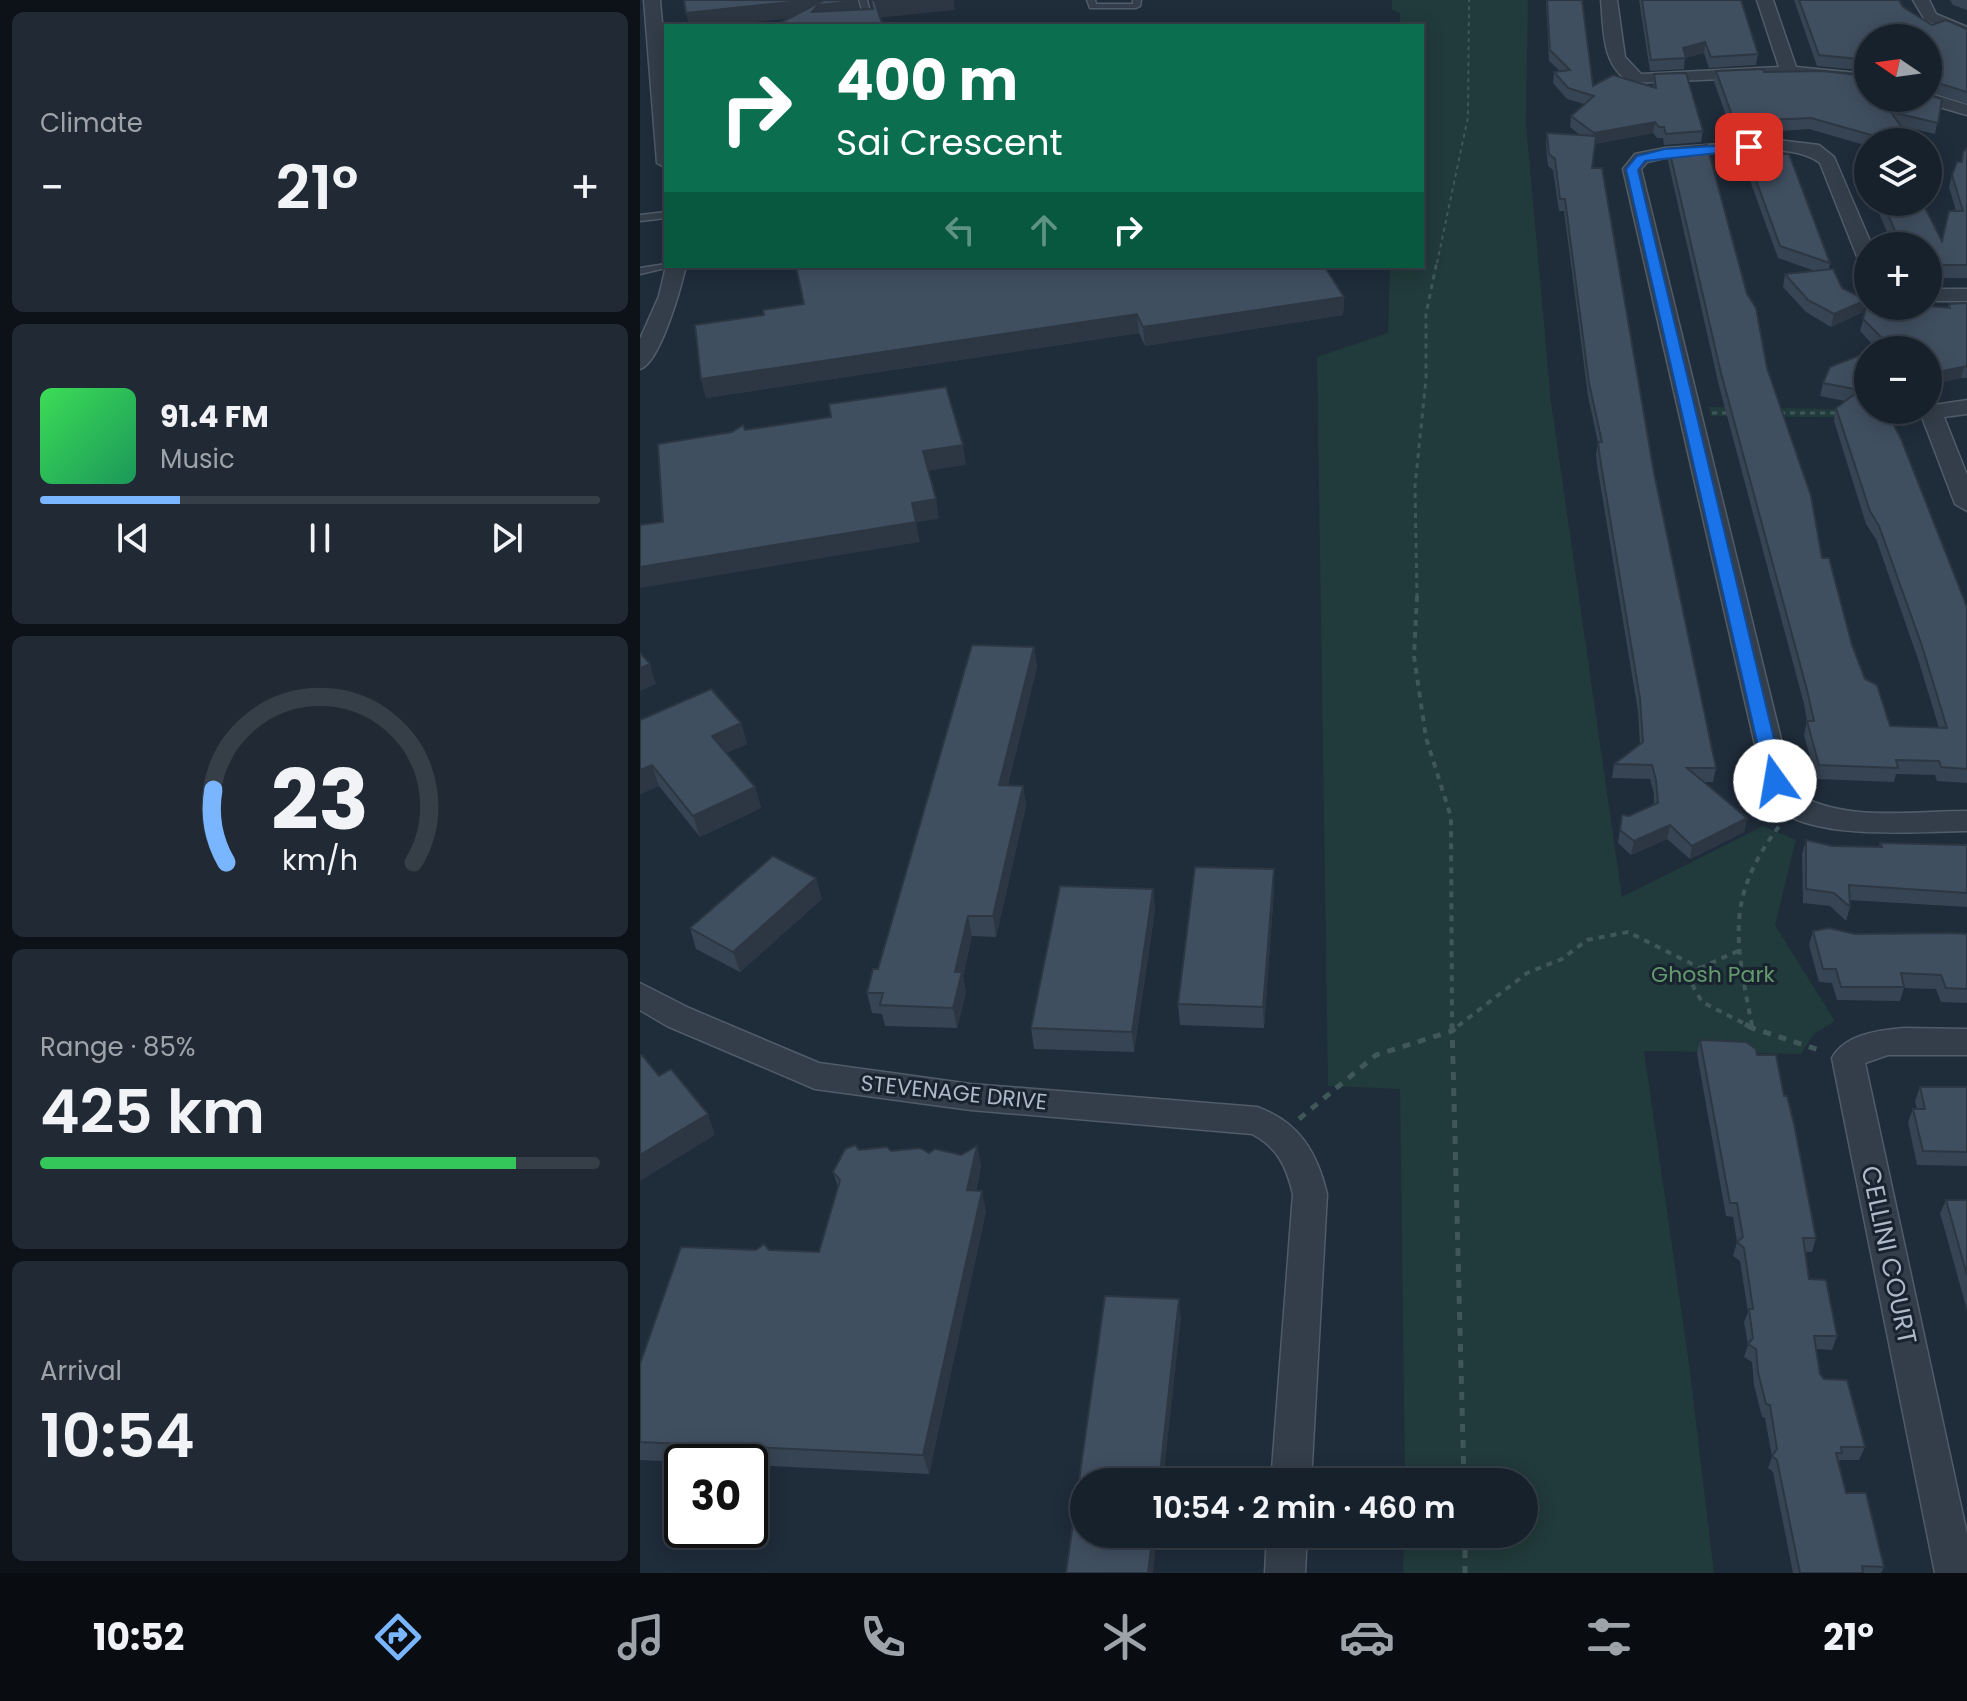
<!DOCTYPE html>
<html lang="en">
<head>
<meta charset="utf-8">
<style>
  :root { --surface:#17212c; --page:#202934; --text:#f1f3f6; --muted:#9ea3a9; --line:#363e48; --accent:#7ab6ff }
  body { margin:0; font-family:Poppins,sans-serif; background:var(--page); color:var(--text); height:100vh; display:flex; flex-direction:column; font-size:30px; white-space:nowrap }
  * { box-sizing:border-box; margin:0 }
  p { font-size:26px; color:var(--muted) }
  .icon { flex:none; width:44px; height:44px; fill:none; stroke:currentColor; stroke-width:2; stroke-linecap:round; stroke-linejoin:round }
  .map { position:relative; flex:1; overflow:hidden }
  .panel { display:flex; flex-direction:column; gap:12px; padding:12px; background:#0d1218; width:640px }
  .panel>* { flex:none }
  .guide { position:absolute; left:24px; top:24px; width:760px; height:244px; border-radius:0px; box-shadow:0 4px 20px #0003,0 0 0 2px var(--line); background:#0b6e4f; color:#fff; overflow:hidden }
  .needle { width:52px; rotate:283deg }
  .controls { position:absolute; left:1214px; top:24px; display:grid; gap:16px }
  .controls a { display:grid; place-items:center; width:88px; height:88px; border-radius:50%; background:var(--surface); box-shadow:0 4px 20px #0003,0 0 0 2px var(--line); font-size:40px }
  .speed { position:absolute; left:24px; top:1444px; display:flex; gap:16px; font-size:40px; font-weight:700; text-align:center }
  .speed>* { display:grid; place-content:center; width:104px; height:104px; border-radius:50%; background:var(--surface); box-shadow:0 4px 20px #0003,0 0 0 2px var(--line); line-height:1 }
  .speed .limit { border:4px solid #111; border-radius:12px; background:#fff; color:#111 }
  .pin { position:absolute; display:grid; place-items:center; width:68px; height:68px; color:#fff; margin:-34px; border-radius:16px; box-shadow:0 4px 12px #0006 }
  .me { position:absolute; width:88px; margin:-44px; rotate:347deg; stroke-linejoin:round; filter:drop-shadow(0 0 6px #0008) }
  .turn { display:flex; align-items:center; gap:28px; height:168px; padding:0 40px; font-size:36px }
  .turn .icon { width:104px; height:104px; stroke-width:2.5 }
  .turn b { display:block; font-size:56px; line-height:68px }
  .lanes { display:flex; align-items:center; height:76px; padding:0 40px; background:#0003; justify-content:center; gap:40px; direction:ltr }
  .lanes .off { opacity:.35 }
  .big { font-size:60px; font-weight:600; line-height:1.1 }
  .panel .card { flex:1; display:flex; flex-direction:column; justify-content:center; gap:12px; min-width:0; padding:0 28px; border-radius:12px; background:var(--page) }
  .panel .dial { align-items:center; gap:0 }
  .dial svg { height:208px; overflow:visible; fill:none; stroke:var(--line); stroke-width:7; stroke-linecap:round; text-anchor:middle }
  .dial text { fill:var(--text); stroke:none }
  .song { display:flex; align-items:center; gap:24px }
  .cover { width:96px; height:96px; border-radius:12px; background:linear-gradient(135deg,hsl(130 70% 55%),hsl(150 70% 35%)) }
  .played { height:8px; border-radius:4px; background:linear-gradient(90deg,var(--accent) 25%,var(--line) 25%) }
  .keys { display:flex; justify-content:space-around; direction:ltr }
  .heat { display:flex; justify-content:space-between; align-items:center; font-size:44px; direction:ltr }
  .charge { height:12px; border-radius:6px; background:linear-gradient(90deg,#34c759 85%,var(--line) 0) }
  .trip { position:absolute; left:430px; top:1468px; width:468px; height:80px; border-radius:40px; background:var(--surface); box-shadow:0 4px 20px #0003,0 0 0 2px var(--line); font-weight:600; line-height:80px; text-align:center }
  .tabs { display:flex; height:128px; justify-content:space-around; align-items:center; background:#090d12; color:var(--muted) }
  .tabs .icon { width:56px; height:56px }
  .tabs .active { color:var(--accent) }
  .tabs b { font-size:36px; color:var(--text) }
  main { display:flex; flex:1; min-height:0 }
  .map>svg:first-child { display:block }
</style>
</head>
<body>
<main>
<section class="panel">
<div class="card"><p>Climate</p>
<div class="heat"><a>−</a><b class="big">21°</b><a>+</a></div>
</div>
<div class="card">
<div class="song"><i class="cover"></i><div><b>91.4 FM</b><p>Music</p></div></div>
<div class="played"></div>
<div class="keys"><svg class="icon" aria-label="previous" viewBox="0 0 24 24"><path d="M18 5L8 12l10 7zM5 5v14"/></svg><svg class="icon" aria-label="pause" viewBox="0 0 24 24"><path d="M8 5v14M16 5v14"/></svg><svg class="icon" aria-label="next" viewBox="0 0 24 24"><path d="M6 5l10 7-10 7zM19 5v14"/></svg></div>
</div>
<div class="card dial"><svg viewBox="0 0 100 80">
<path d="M14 69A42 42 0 1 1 86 69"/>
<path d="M14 69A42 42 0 0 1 9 41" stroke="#7ab6ff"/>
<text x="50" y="56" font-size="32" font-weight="700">23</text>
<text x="50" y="72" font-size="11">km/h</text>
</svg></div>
<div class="card"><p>Range · 85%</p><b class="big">425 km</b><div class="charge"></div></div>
<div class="card"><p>Arrival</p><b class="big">10:54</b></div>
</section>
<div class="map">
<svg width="1327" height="1573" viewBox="0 0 1327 1573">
  <rect width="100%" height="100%" fill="#1f2c3a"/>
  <path fill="#213a3b" d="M752,0H888L886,123L911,402L982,897L1123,826L1156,840L1135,925L1195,1021L1174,1034L1161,1054L1004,1051L1049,1364L1074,1573H763L764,1534H884V1482H765L760,1089L688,1086L677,357L748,333L750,266H782V26H760V13L752,10Z
    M1069,407L1259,410V418L1071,416Z"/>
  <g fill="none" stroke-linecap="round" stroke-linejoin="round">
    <g stroke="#505c68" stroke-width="3">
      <path id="lane" d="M219,0H227L233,23H225L221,21L225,19Z
        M447,0H455L456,4H493V0H501L500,6L496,8H450Z
        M26,212V218L0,221V215Z
        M26,264V266H34L0,274V268Z"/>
    </g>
    <g stroke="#505c68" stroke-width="3">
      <path id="street" d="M4,0H20L26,68V168L17,163Z
        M961,0H977L985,57L1001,74L1139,67L1117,0H1133L1156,67L1228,74V84L1149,76L992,83C961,67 964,30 961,0Z
        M1273,0H1289L1296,14L1327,27V38L1285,20Z
        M1288,93L1327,105V115L1282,102L1280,98H1288Z
        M1137,140L1179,145L1194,157L1232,246H1228V265L1218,259L1180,163C1149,138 1065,155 1025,158L1007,162L1001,169L1154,792C1204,823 1271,811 1327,811V831C1280,831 1155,844 1127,797L983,169L995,154L1025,148Z
        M26,266H46C41,287 20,364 0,369V339L19,296Z
        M1288,289H1327V301H1288Z
        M1327,400V414L1304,417L1327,475V511L1315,504L1282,417L1288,406Z
        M0,983L49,1008L179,1063L331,1084L617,1107C659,1122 677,1152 687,1194L671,1482H631L653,1194C646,1166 638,1148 612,1134L331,1110L175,1089L27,1026L0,1010Z
        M1264,1028L1327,1029V1055H1248L1225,1063L1327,1534V1573H1295L1192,1058C1205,1034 1240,1030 1264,1028Z
        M627,1534H667L665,1573H625Z"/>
    </g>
    <path stroke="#3f5759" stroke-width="2" stroke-dasharray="4 4" stroke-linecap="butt" d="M797,263L828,117L829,0"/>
    <path stroke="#3f5759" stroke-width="3" stroke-dasharray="5 5" stroke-linecap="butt" d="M1072,413H1091
      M1140,413H1199
      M1244,413L1275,415
      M777,598L775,486L786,379V314L797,261"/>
    <path stroke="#3f5759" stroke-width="4" stroke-dasharray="6 6" stroke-linecap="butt" d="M777,596L774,656L786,738L811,817L812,1026
      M1098,951L1060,968L1052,984L1062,1002L1109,1026
      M818,1026L887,973L922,959L947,940L988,932L1060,968
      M1112,1026C1096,941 1084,899 1140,825"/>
    <path stroke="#3f5759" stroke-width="5" stroke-dasharray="8 8" stroke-linecap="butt" d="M812,1024L824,1482
      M1105,1024L1112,1028
      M1111,1024L1112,1028L1182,1051
      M659,1119L736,1055L812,1031L821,1024
      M825,1534V1573"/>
    <use href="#lane" fill="#333e4a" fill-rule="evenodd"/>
    <use href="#street" fill="#333e4a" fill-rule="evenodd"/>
  </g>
  <path fill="#374453" d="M906,0H942L953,86L1013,87L1014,74L1063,131L1061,142L1024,145L1023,138H1017L1013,133L955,144L952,168L1014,473L1076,768L1073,782H1064L1107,818L1104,832L1050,859L1027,839L991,855L978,843L982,815L989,816L1014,804V794L1010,779L972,778L974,764L1000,744L998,711L958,471L956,455L958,443L948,396L924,211H919L913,170L908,166L906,145L907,133L941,136L930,127L931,116L944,104L927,99L913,83L914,72L920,71L909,61Z
    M999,0H1101L1118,54L1116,65L1069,68L1064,53L1045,58L1044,69L1010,71Z
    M1154,0H1259L1263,7L1292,25L1327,29V104L1288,91V38H1228V71L1177,66Z
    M1310,0H1327V10L1313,5Z
    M1076,71L1124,72L1302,99L1295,134L1261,126L1269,138L1268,142H1228V146L1169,129L1128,132L1127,138L1095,140L1074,82Z
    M1102,142L1139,154L1190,263L1189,269L1202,288L1223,312L1191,327L1166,312L1143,287L1145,274L1175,271L1138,258L1100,153Z
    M1327,148V278H1288V246H1253L1234,202H1282L1302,241L1316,211L1309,187L1312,175L1321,162L1323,152Z
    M1029,149L1127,368L1182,558L1212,645L1225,679L1250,726L1299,728L1278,659L1236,539L1226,524L1194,421L1196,408L1205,401L1180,396L1183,383L1228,352V410L1327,607V783L1297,781L1295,775L1256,774L1254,782L1176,779L1164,735L1167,721L1164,704L1079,386L1028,161Z
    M1223,161H1228V190L1220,173Z
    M704,297L703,315L505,346L499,333L66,398L61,379L55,325Z
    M1228,301L1243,308L1308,307L1309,304L1327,303V378H1321L1294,384L1288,379V350L1237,349L1220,331Z
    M394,647L397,667L368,785L383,786L386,806L356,937L332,936L323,976L326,992L317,1028L245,1026L242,1014L232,1013L227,993Z
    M0,720L101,723L107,744L86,753L115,787L121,808L60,837L19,786L0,794Z
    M1166,840L1192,846L1239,847L1240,843L1327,845V907L1209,900L1210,907L1206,921L1190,906L1163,903L1162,854Z
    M513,889L515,910L494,1052L394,1049L391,1028Z
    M634,890L624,1028L540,1025L538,1004Z
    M182,899L100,972L56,949L50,928Z
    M1173,931L1215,934H1327V1003L1301,1002L1296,989L1264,988L1260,1001L1197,1000L1192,983L1179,982L1169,945Z
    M1060,1040L1117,1055L1144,1096L1176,1238L1172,1252H1165L1169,1279L1197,1336L1192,1350L1176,1349L1180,1374L1225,1447L1219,1460H1200L1199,1462L1206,1493L1244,1567L1241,1573H1153L1133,1472L1128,1468L1132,1457L1125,1418L1122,1417L1114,1385L1112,1362L1104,1357L1108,1345L1104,1322L1108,1312L1100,1261L1093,1256L1097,1242L1093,1217L1086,1216L1057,1054Z
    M1280,1087H1327V1166L1277,1165L1268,1122L1273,1109H1277L1275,1101Z
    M337,1146L341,1166L336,1191L346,1211L289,1474L110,1465V1462H42L0,1460V1364L129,1250L179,1252L198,1187L193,1172L219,1150L321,1155Z
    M1306,1200H1327V1310L1300,1213Z"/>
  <path fill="#2d3743" d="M169,0L218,1L221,16H173L76,26H49L46,13Z
    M254,0H314L315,10L237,18L235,2Z
    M1065,42L1064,53L1045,58L1043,48Z
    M1015,122L1013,133L953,144L954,133Z
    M704,297L703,315L505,346L503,327Z
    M1226,300L1223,312L1191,327L1194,314Z
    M497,314L499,333L66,398L61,379Z
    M1324,366L1321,378L1294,384L1298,372Z
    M323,445L326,465L287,471L283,451Z
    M296,499L299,519L276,522L280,542L0,588V567L272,503Z
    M394,647L397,667L363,806L359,785Z
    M10,664L16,684L0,691V668Z
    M101,723L107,744L78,756L72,736Z
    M12,765L19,786L0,794V770Z
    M383,786L386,806L356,937L353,916Z
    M115,787L121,808L60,837L53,816Z
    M1107,818L1104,832L1050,859L1052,846Z
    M1030,825L1027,839L991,855L994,841Z
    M634,869V890L624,1028L623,1007Z
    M176,878L182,899L100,972L93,952Z
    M513,889L515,910L494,1052L492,1032Z
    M328,916L332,936L323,976L326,992L317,1028L313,1008L315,972Z
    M68,1114L75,1135L0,1181V1155Z
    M337,1146L341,1166L331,1211L327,1190Z
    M342,1191L346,1211L289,1474L283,1455Z
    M539,1299L541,1319L523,1482H519Z
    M513,1534H517L513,1573H508Z"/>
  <path fill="#404f60" stroke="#2d3743" stroke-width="2" d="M44,0H169L46,13Z
    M184,0L218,1L178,5L172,12L233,9L231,0H254L235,2L243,26H134Z
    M907,0H942L953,86L973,75L1016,88L1014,74L1046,73L1063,131L1026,134L1024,127H1019L1015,122L954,133L931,116L954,96L928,88L914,72L930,70L910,50Z
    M1002,0H1101L1118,54L1071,57L1065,42L1043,48L1046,58L1011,60Z
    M1159,0H1259L1263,7L1292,25L1306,20L1327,29V92L1288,80V38H1228V60L1179,55Z
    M1123,69L1124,72L1182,71L1228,76V98H1288V95L1302,99L1298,123L1251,112L1269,138H1265L1268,142H1256L1171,118L1127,120L1129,126L1097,129L1076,71Z
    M907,133L956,136L952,168H962L1014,473L1076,768H1047L1107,818L1052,846L1030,825L994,841L980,830L982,815L989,816L1018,803L1016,780L1012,765L974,764L1003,742L1000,698L960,458L958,442H962L949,383L925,199H920L915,159L909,154Z
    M1134,141L1139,154H1149L1190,263L1140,246L1102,142Z
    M1067,145L1107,294L1116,308L1127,368L1171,496L1182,558H1189L1212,645L1225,679L1237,685L1250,726L1307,728L1282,646L1239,526L1230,511L1196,408L1220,390L1183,383L1190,367L1228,352V410H1246L1261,439L1327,607V769L1301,767L1299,761L1256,760L1258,768L1179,765L1167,721H1174L1167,690L1081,373L1029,149Z
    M1327,148V265H1288V246H1262L1242,202H1282L1302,241L1309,211H1323L1312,175L1317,162H1322L1323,152Z
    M1223,161H1228V172Z
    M156,266H684L704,297L503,327L497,314L61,379L55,325L124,315L123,310L164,304Z
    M1193,269L1202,288L1226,300L1194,314L1168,300L1145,274Z
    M1228,301V306H1238L1244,309V306H1288L1310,308L1309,304L1327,303V366L1298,372L1291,366L1288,367V350H1234L1248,344L1223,319Z
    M306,387L323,445L283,451L296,499L272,503L276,522L0,567V525L23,522L18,444L92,432L103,425L105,430L191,417L189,404Z
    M332,645L394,647L359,785L383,786L353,916H328L315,972H322L313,1008L240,1005L243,993H227L233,969H238Z
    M0,653L10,664L0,668Z
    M71,689L101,723L72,736L115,787L53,816L12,765L0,770V720Z
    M1166,840L1192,846L1242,847L1240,843L1327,845V893L1209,885L1210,907L1194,893L1166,889Z
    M133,856L176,878L93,952L50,928Z
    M555,867L634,869L623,1007L538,1004Z
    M420,886L513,889L492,1032L391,1028Z
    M1189,928L1215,934L1314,933L1327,934V989L1306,988L1301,975L1261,973L1264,987H1201L1196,969H1183L1173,931Z
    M1060,1040L1106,1042L1116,1049L1117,1055H1136L1144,1096H1147L1154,1124L1176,1238H1163L1169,1279L1186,1280L1197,1336H1174L1180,1374L1184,1379L1207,1380L1225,1447H1201L1202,1453H1196L1206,1493H1226L1244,1567L1222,1566L1223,1573H1160L1137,1460L1132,1456L1137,1449L1130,1405L1126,1404L1118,1372L1116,1349L1108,1344L1113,1338L1109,1309H1113L1104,1248L1097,1242L1103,1237L1097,1203H1090Z
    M2,1055L19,1076L31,1069L68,1114L0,1155V1056Z
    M1280,1087H1327V1152L1283,1151L1273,1109H1285Z
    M215,1145L219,1150L247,1147L251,1151L280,1148L289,1153L295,1149L321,1155L337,1146L327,1190L342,1191L283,1455L0,1442V1364L41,1247L116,1250L124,1244L129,1250L179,1252L200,1180L193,1172L205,1149Z
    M1306,1200H1327V1275Z
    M465,1296L539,1299L519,1482H444V1534H513L508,1573H426Z"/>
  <path fill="#1a73e8" stroke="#114b97" stroke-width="2" d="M1109,144L1113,149L1005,161L998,170L1144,781L1135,787L1126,781L986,169L997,156L1025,149Z"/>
  <g text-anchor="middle" stroke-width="6" stroke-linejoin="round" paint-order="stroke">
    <g font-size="22" fill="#63996c" stroke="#18232f">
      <text x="1073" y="982">Ghosh Park</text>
    </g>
    <g font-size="22" fill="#adb9c7" stroke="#18232f">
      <text transform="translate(314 1092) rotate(6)" y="8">STEVENAGE DRIVE</text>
    </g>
    <g font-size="26" fill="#adb9c7" stroke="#18232f">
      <text transform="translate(1249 1255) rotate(78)" y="9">CELLINI COURT</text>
    </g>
  </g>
</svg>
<div class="controls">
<a><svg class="needle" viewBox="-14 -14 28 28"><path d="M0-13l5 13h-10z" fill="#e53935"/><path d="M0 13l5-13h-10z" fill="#9ea3a9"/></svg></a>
<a><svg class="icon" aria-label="layers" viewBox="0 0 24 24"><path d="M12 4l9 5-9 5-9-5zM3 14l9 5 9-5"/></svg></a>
<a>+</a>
<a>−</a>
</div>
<div class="speed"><div class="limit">30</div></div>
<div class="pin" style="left:1109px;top:147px;background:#d93025"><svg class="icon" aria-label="arrive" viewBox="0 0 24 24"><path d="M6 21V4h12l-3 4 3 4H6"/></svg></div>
<svg class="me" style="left:1135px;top:781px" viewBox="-20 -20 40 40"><circle r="19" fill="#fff"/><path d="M0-13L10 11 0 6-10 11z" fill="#1a73e8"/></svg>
<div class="trip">10:54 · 2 min · 460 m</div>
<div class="guide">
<div class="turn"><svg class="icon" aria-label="right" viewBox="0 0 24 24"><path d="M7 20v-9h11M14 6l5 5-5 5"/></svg><div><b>400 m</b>Sai Crescent</div></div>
<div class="lanes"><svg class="icon off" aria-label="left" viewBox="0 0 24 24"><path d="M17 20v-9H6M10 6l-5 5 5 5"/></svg><svg class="icon off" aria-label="ahead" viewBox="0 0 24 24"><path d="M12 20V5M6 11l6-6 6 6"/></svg><svg class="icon" aria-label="right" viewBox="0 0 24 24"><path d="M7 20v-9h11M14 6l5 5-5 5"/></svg></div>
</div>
</div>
</main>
<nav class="tabs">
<b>10:52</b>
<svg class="icon active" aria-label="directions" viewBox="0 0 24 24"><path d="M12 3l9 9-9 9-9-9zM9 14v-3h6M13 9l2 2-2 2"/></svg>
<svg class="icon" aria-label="music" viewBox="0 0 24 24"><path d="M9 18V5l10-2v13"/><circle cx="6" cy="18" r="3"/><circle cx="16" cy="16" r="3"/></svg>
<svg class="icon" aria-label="phone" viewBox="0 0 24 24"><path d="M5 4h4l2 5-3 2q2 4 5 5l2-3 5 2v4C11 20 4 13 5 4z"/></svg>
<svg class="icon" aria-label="climate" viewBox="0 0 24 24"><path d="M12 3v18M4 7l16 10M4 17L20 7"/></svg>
<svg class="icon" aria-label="car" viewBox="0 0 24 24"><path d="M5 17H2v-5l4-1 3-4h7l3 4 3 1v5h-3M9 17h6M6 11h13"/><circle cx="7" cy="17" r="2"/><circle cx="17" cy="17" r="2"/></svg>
<svg class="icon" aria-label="filters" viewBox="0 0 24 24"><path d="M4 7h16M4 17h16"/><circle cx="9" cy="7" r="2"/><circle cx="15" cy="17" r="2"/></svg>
<b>21°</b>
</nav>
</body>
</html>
